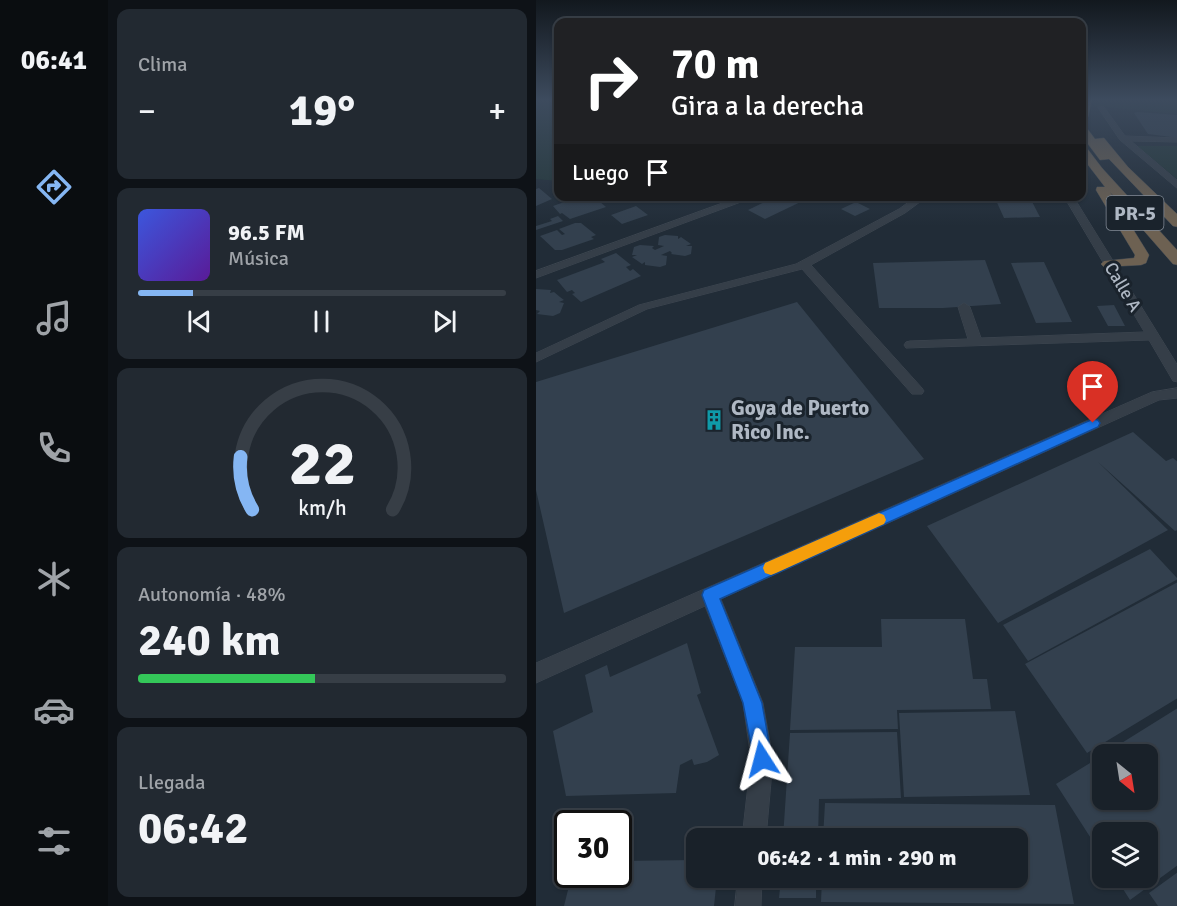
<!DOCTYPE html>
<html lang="es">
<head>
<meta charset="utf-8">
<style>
  :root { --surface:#192129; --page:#222931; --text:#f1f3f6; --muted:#9fa3a8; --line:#373e46; --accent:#85b6f3 }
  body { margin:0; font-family:Signika,sans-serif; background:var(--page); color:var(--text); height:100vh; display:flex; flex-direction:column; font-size:22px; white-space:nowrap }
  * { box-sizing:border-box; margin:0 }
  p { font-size:20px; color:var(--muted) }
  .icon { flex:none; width:33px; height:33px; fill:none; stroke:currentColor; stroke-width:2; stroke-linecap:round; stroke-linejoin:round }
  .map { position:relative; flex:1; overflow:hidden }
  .side { display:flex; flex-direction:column; gap:9px; padding:9px; background:#0e1217; width:428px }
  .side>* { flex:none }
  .hud { position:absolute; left:18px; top:18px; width:532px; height:183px; border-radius:12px; box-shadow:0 2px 4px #0004,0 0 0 2px var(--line); background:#202124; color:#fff; overflow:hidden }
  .needle { width:39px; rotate:150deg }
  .tools { position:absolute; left:556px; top:744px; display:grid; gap:12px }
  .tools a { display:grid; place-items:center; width:66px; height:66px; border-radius:12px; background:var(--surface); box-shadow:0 2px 4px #0004,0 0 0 2px var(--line); font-size:30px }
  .speed { position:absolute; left:18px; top:810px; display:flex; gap:12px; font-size:30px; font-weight:700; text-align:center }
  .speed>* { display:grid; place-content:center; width:78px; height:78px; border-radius:50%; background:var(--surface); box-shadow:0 2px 4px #0004,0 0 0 2px var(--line); line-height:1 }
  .speed .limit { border:3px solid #111; border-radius:9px; background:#fff; color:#111 }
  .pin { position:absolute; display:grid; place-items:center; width:51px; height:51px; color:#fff; margin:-62px -26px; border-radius:50% 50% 50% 0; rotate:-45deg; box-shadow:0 0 6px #0007 }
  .pin .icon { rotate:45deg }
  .me { position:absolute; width:66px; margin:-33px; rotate:351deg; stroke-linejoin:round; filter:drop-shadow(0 0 4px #0008) }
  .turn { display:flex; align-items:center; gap:21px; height:126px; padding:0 18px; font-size:27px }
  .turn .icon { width:78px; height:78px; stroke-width:2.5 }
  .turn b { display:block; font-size:42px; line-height:51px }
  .then { display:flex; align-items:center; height:57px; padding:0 18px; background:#0003; gap:12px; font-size:22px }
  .big { font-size:45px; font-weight:800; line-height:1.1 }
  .side .tile { flex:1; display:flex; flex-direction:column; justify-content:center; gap:9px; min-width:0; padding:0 21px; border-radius:12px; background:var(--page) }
  .side .dial { align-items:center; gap:0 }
  .dial svg { height:156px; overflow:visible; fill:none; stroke:var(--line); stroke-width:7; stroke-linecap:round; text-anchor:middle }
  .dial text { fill:var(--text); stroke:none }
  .song { display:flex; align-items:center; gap:18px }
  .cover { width:72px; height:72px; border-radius:9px; background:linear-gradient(135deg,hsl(230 70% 55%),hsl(270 70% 35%)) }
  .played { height:6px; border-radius:3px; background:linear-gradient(90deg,var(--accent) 15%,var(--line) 15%) }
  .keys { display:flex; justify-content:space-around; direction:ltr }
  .heat { display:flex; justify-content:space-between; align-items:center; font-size:33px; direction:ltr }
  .charge { height:9px; border-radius:4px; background:linear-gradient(90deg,#34c759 48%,var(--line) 0) }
  .trip { position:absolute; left:150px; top:828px; width:342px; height:60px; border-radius:12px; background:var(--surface); box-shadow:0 2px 4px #0004,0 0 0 2px var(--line); font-weight:800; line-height:60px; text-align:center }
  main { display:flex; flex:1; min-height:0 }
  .dock { display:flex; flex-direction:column; width:108px; justify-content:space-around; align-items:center; background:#0a0d10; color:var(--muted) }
  .dock .icon { width:42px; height:42px }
  .dock .selected { color:var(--accent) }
  .dock b { font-size:27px; color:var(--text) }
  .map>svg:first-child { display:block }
</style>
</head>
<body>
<main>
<nav class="dock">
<b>06:41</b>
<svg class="icon selected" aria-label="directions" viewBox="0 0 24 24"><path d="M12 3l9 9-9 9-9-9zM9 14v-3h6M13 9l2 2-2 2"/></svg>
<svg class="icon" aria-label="music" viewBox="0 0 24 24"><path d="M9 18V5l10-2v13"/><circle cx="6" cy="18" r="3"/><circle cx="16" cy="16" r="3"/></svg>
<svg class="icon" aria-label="phone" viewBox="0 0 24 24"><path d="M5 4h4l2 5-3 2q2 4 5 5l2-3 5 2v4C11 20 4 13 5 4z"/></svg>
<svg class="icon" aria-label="climate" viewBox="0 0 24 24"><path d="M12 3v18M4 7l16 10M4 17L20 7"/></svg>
<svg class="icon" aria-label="car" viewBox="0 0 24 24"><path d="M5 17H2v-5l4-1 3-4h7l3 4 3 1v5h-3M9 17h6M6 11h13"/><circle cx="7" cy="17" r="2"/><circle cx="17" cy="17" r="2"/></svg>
<svg class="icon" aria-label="filters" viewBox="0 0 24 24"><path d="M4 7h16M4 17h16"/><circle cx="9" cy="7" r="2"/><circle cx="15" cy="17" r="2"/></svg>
</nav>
<section class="side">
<div class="tile"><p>Clima</p>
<div class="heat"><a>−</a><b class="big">19°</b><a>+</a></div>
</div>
<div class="tile">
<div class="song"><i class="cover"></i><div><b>96.5 FM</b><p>Música</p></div></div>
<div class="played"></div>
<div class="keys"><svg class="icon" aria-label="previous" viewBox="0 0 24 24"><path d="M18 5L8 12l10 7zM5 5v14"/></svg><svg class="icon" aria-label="pause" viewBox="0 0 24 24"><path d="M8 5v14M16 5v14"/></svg><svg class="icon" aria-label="next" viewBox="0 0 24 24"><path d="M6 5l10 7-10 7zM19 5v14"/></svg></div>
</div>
<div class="tile dial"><svg viewBox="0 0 100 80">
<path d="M14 69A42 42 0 1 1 86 69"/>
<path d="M14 69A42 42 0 0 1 8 42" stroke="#85b6f3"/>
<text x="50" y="56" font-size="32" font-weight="700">22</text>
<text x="50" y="72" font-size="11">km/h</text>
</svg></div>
<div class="tile"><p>Autonomía · 48%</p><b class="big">240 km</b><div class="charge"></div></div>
<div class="tile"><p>Llegada</p><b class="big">06:42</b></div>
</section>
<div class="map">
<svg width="642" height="906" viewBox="0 0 642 906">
  <rect width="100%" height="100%" fill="#212c37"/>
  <path fill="#233738" d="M0,99H22V181L0,179Z
    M563,99H641V114L558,106Z
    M601,146H641V179Z"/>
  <path fill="#33404e" d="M601,112L642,115V138L612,134L598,113Z
    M3,188L16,199L0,206V189Z
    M45,196H57L70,207L34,219L26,213L24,214L17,206Z
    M241,196H277L229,219L212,210Z
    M458,196H493L504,217L468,218Z
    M320,202L334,209L319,216L305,209Z
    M100,206L112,215L86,224L75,215Z
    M22,216L27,221L0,230V226L16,221L14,219Z
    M39,223H45L60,235L55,237L58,239L26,250H19L4,236L21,230L26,235L29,234L23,229Z
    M129,235L142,236V239L145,237L155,244L150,246H156L155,254L149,256L135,254L136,253L134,251L125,255L131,256L130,265L124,267L109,265V262L106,264L96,257L101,255H96L98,247L104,245L118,246L116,248L119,250L128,246L122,245L123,237Z
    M80,253L95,265L90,267L94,271L97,269L105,276L45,302L36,294L39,293L36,290L31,292L21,280L69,262L65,259Z
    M449,260L465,304L407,308H343L337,263Z
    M508,262L536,322L500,323L475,263Z
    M0,289L15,290L14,293L18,292L24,297L28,300L23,302L28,303L24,313L17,316L1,314L4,311L0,310Z
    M261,302L388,459L28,613L0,490V382Z
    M578,305L589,326H572L561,306Z
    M597,432L630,461L637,458L642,462V530L639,531L562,462L632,530L462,623L391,526Z
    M614,549L642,579L492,661L467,625Z
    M642,582V698L551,753L489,664Z
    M345,619H429L437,679H451L455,709L361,710L362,729L254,730L259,647H346Z
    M151,643L165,693L161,695L183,755L171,762L158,765L156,759L144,765L140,793L30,796L17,731L57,712L49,675L71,665L74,677Z
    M642,708V865L594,900L580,878H612V832H567V857L520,784L567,755V800H612V754H568Z
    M479,711L494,795L368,797L363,713Z
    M361,732L365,798L283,799L282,838H247L254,733Z
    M289,803L519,805L538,904L285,902L286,878H482V838H287Z
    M160,860V878H181L178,906H28L36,874H82V861Z
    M642,872V906H622L613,893Z
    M245,878H280V898H243Z"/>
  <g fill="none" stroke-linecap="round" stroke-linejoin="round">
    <g stroke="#3e4751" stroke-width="1">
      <path id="minor" d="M562,107H568L589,136L642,138V142L595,141L642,181V189L584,140Z
        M206,196H221L0,278V271Z
        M381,196H392L369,213L275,265L386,388L388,391L386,394H376L266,269L111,309L0,362V353L103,305L260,264L363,209Z
        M528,196H537L642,366V382L637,381L613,340L370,348L368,345L370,342L374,341L432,339L422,307L428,303L434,307L445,338L608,332Z
        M642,388V398L623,400L185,599L227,703L237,759L230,838H206L215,759L207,703L169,606L0,683V663L616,392Z
        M202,878H226L225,906H199Z"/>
    </g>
    <g stroke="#3f4852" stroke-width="1">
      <path id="highway" d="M546,99H556L552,117L547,120Z
        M546,126L550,127L559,139L568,138L592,167L642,215V227L637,226L573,159L564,160L546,136Z
        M546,146L550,147L566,168L642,251V265L637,264L574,192L613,255L610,263L605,265L568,267L565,264L568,261L598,258L599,255L560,190L561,187H569L546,157Z"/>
    </g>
    <use href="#minor" fill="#353e48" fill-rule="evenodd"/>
    <use href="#highway" fill="#6d6152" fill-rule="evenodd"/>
  </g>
  <linearGradient id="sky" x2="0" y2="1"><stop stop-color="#12181e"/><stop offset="0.44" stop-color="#3d4b5e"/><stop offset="1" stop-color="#3d4b5e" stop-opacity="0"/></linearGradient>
  <rect width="642" height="226" fill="url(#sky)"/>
  <path fill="#1a73e8" stroke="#114b97" stroke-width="1.5" d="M557,419L562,420L564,423L562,427L184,599L226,703L236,759L233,766L226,768L219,766L207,703L166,595L168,590Z"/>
  <path fill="#f59e0b" d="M343,513L348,515L350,520L348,524L240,573L235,575L229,573L227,568L229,563Z"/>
  <defs>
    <g id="building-bare" transform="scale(1.62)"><path d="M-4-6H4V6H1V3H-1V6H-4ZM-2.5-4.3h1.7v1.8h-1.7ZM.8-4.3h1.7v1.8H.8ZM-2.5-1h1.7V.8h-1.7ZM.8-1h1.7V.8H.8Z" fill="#0f9aa8" stroke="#1a232c" stroke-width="2.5" paint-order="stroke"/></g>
  </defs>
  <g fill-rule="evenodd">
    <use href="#building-bare" x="178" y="420"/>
  </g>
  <g text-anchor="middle" stroke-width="6" stroke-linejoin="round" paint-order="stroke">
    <g font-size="18" fill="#afb8c4" stroke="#1a232c">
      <text transform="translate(587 287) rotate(59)" y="6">Calle A</text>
    </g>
    <rect fill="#1a232c" stroke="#828b96" stroke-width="1.5" x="570.5" y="196" width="57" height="34" rx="4.5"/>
    <g font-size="20" font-weight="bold" fill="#afb8c4">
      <text x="599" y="220">PR-5</text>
    </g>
    <g font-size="21" font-weight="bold" fill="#afb8c4" stroke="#1a232c" text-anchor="start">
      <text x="195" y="415">Goya de Puerto<tspan x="195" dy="24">Rico Inc.</tspan></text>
    </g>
  </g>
</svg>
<div class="tools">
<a><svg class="needle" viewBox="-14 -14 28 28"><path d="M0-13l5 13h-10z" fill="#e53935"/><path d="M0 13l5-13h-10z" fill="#9fa3a8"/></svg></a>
<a><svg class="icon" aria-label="layers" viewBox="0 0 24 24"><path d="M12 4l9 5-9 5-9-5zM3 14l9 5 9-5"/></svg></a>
</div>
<div class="speed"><div class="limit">30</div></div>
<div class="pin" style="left:557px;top:423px;background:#d93025"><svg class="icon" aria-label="arrive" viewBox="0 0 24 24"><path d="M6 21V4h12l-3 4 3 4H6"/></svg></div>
<svg class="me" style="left:226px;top:759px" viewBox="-20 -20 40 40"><path d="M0-17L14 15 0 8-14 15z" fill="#1a73e8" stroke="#fff" stroke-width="4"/></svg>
<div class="trip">06:42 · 1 min · 290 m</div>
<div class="hud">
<div class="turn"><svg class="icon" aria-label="right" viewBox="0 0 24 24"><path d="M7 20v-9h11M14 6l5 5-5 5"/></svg><div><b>70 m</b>Gira a la derecha</div></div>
<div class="then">Luego<svg class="icon" aria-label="arrive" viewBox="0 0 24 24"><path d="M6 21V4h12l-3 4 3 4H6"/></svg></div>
</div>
</div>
</main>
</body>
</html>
